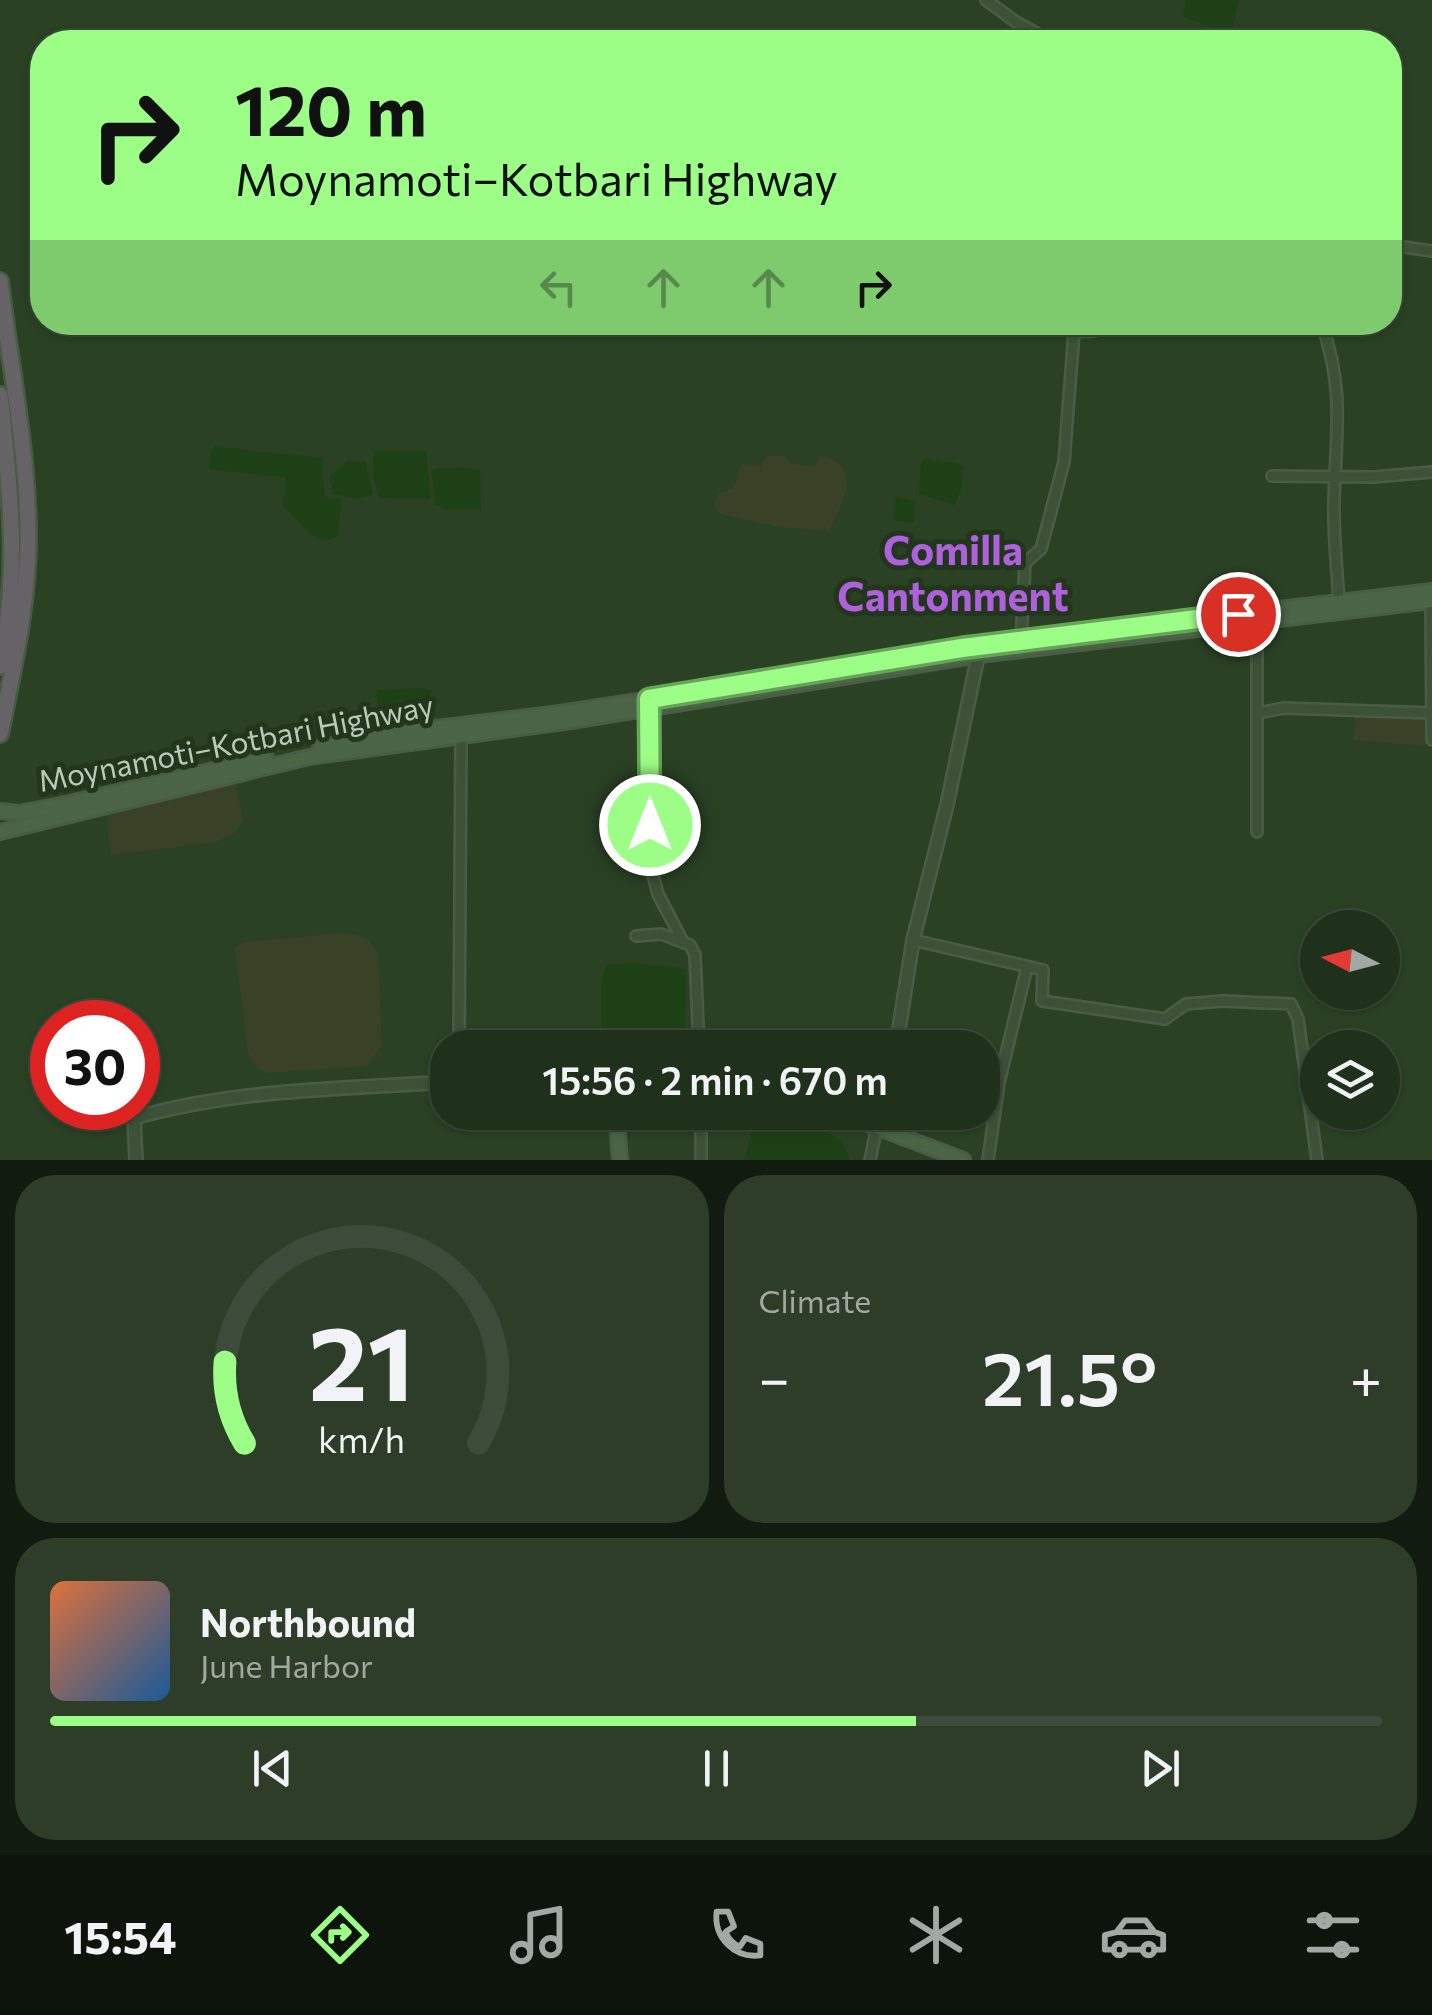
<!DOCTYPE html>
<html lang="en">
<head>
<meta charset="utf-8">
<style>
  :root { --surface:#20311b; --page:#2d3d28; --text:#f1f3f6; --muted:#a2a9a3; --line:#3d4c3a; --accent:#9dfe87 }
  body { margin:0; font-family:Commissioner,sans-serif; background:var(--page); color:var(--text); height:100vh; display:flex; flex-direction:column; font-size:38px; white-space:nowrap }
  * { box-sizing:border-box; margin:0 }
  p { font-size:32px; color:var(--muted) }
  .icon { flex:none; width:55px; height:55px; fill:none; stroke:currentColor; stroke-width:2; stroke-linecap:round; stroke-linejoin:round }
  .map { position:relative; height:1160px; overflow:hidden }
  .side { display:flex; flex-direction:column; gap:15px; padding:15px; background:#121b0f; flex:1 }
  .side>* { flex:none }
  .guide { position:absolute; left:30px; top:30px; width:1372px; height:305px; border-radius:40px; box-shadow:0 2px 8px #0004,0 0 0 2px var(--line); background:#9dfe87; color:#111; overflow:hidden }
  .needle { width:65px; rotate:276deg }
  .fabs { position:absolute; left:1300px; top:910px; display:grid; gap:20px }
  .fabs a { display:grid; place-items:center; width:100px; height:100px; border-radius:50%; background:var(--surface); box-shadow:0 2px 8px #0004,0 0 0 2px var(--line); font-size:50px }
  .speed { position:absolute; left:30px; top:1000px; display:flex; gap:20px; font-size:50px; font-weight:700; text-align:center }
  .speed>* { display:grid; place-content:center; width:130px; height:130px; border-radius:50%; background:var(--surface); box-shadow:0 2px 8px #0004,0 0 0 2px var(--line); line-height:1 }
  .speed .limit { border:15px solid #d22; background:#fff; color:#111 }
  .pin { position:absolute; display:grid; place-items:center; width:85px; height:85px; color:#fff; margin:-42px; border:5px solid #fff; border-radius:50%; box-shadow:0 2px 10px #0007 }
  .me { position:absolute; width:110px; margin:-55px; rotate:0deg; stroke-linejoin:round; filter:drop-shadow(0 0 8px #0008) }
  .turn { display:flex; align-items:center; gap:35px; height:210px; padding:0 40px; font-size:45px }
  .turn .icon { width:130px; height:130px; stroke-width:2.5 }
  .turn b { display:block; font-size:70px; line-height:85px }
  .lanes { display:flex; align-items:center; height:95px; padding:0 40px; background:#0003; justify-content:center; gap:50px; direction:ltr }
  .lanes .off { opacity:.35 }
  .big { font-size:75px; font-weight:600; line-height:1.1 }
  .side .tile { flex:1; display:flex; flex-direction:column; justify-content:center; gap:15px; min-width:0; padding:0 35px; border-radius:40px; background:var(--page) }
  .side .dial { align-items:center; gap:0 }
  .dial svg { height:260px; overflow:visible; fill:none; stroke:var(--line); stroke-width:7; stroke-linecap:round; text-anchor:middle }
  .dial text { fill:var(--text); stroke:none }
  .song { display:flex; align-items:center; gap:30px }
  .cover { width:120px; height:120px; border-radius:15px; background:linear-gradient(135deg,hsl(20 70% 55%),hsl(210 70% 35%)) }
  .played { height:10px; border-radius:5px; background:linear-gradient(90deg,var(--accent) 65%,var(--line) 65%) }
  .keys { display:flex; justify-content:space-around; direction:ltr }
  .heat { display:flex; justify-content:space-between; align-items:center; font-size:55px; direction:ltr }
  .side .tiles { flex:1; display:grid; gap:15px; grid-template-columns:1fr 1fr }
  .tile:last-child { grid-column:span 2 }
  .trip { position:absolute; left:430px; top:1030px; width:570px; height:100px; border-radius:40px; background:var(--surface); box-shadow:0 2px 8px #0004,0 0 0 2px var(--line); font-weight:600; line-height:100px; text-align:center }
  .dock { display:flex; height:160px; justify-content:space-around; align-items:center; background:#0d140b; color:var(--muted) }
  .dock .icon { width:70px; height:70px }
  .dock .selected { color:var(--accent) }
  .dock b { font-size:45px; color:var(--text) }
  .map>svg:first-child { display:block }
</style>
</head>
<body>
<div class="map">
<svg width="1432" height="1160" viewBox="0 0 1432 1160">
  <rect width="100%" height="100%" fill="#2a4124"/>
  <path fill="#394226" d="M777,455L787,457L790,464L814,466L820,456C867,465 841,504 829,531L781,527L723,515L716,510L715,500L719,493C739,489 736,482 741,464L761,466L766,457Z
    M1355,714L1428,720L1425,746L1353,740Z
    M236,783L243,820L236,832L216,842L111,855L106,816Z
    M344,933C362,936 373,938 378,956L382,1045L367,1066L266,1073L256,1067L248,1053L235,948L244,942Z"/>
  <path fill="#1e4016" d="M1186,0H1239L1232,29L1226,32L1183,17Z
    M214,446L323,458L324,494L328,498L341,499L338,536C311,551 303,518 283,507L286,478L209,469L210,455Z
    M374,450L426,451L431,499L379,498L372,472Z
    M925,459L960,464L963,468L962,487L955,505L919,494L921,463Z
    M349,460L366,462L373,495L354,498L333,494L329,476Z
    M445,467L480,469L481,510H447L435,504L431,470Z
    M896,497L916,501L914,522L893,520Z
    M422,688L432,690L428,713L378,715L379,706L375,697L378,690Z
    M631,962L686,969L685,1047H601V980L607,965Z
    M762,1112L780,1113L842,1140L850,1160H744L757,1115Z"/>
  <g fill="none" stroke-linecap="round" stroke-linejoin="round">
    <g stroke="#495d45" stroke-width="14">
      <path id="minor" d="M986,0L1016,22L1053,42
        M1390,245L1432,251
        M1321,322C1345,389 1336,432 1334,500C1333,534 1337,568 1339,602
        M1272,476L1374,477L1432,472
        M1431,601L1432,740
        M1021,641L1025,563L1041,549L1064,462L1074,332L1095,331L1102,322
        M651,706L650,864L658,894L682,940
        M1258,713L1284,708L1432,713
        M1257,832V622
        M636,936L661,934L690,945L695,955L699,1048
        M913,940L1043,970L1042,1001L1165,1019L1186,1004L1222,1001L1291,1004L1298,1019L1317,1160
        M459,1048L461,736
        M701,1112V1160
        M870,1160L877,1126
        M988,1160L999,1083L1027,967"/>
    </g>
    <g stroke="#495d45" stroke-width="16">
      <path id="tertiary" d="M896,1048L913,940L947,805L979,651
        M136,1160L134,1118C236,1089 342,1089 448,1082"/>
    </g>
    <g stroke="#495d45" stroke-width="18">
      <path id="secondary" d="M1176,621L1432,591
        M320,747L386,734L553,714L1047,638
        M0,811L19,813L61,805L266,758
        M0,832L309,757L571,721L979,655L1432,601
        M616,1112L620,1160
        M837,1112L963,1160"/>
    </g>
    <g stroke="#485b43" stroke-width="20">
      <path id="trunk" d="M0,281C10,366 28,452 28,538C28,605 13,669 0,734
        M0,395C10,486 20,575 0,666"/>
    </g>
    <use href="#minor" stroke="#3d5138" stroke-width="9"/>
    <use href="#tertiary" stroke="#3d5138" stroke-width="11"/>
    <use href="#secondary" stroke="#4b6446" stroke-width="12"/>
    <use href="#trunk" stroke="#666366" stroke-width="15"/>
  </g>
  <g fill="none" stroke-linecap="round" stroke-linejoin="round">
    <g stroke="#66a558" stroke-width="25">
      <path id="route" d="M650,825L649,699L962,648L1238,614"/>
    </g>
    <use href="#route" stroke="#9dfe87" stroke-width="18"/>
  </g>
  <g text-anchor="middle" stroke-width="10" stroke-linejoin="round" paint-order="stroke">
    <g font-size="30" fill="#b9cbb5" stroke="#22361d">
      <text transform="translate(236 744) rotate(-11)" y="10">Moynamoti–Kotbari Highway</text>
    </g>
    <g font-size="40" font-weight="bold" fill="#af60db" stroke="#22361d">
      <text x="953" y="565">Comilla<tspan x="953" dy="46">Cantonment</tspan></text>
    </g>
  </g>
</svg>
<div class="fabs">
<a><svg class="needle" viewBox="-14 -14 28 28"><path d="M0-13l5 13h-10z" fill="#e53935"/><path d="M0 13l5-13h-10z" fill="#a2a9a3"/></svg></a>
<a><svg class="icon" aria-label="layers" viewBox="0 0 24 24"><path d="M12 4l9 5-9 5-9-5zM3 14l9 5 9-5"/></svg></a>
</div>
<div class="speed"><div class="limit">30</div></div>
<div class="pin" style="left:1238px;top:614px;background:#d93025"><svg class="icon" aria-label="arrive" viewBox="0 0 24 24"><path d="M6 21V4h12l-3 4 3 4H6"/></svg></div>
<svg class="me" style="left:650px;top:825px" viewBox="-20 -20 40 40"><circle r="17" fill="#9dfe87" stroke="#fff" stroke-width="3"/><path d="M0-11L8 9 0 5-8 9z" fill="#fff"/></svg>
<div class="trip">15:56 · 2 min · 670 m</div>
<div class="guide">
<div class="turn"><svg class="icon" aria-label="right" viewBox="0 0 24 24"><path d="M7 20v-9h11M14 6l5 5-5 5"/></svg><div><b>120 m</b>Moynamoti–Kotbari Highway</div></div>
<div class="lanes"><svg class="icon off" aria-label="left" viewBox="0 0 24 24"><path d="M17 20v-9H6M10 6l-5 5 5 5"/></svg><svg class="icon off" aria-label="ahead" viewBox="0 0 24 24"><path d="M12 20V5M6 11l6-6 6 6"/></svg><svg class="icon off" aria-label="ahead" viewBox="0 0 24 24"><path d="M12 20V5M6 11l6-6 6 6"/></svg><svg class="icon" aria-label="right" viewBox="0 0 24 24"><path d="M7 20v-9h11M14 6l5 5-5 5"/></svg></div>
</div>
</div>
<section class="side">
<div class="tiles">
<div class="tile dial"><svg viewBox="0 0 100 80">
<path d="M14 69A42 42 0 1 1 86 69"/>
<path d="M14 69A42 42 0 0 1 8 44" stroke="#9dfe87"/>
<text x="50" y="56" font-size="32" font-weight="700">21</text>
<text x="50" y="72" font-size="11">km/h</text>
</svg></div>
<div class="tile"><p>Climate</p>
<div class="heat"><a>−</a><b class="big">21.5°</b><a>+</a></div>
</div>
<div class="tile">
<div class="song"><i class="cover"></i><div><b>Northbound</b><p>June Harbor</p></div></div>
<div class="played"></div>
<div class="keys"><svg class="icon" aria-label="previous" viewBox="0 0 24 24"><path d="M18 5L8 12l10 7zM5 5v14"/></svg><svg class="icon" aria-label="pause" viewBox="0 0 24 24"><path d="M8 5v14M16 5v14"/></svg><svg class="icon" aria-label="next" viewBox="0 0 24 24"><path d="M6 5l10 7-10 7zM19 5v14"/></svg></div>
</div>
</div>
</section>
<nav class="dock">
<b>15:54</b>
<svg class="icon selected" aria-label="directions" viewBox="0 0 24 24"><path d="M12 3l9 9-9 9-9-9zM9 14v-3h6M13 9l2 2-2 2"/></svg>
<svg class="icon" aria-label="music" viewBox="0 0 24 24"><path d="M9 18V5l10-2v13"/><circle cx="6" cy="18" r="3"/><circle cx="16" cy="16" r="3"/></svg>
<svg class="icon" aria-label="phone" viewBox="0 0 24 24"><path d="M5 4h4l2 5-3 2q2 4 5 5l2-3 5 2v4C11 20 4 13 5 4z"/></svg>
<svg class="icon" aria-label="climate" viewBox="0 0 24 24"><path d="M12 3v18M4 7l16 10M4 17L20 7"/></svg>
<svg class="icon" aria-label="car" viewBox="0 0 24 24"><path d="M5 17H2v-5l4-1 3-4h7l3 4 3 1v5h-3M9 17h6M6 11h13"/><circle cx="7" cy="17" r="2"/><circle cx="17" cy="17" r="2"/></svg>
<svg class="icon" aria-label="filters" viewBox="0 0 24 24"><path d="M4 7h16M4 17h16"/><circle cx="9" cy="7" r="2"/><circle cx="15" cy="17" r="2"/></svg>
</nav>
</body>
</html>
